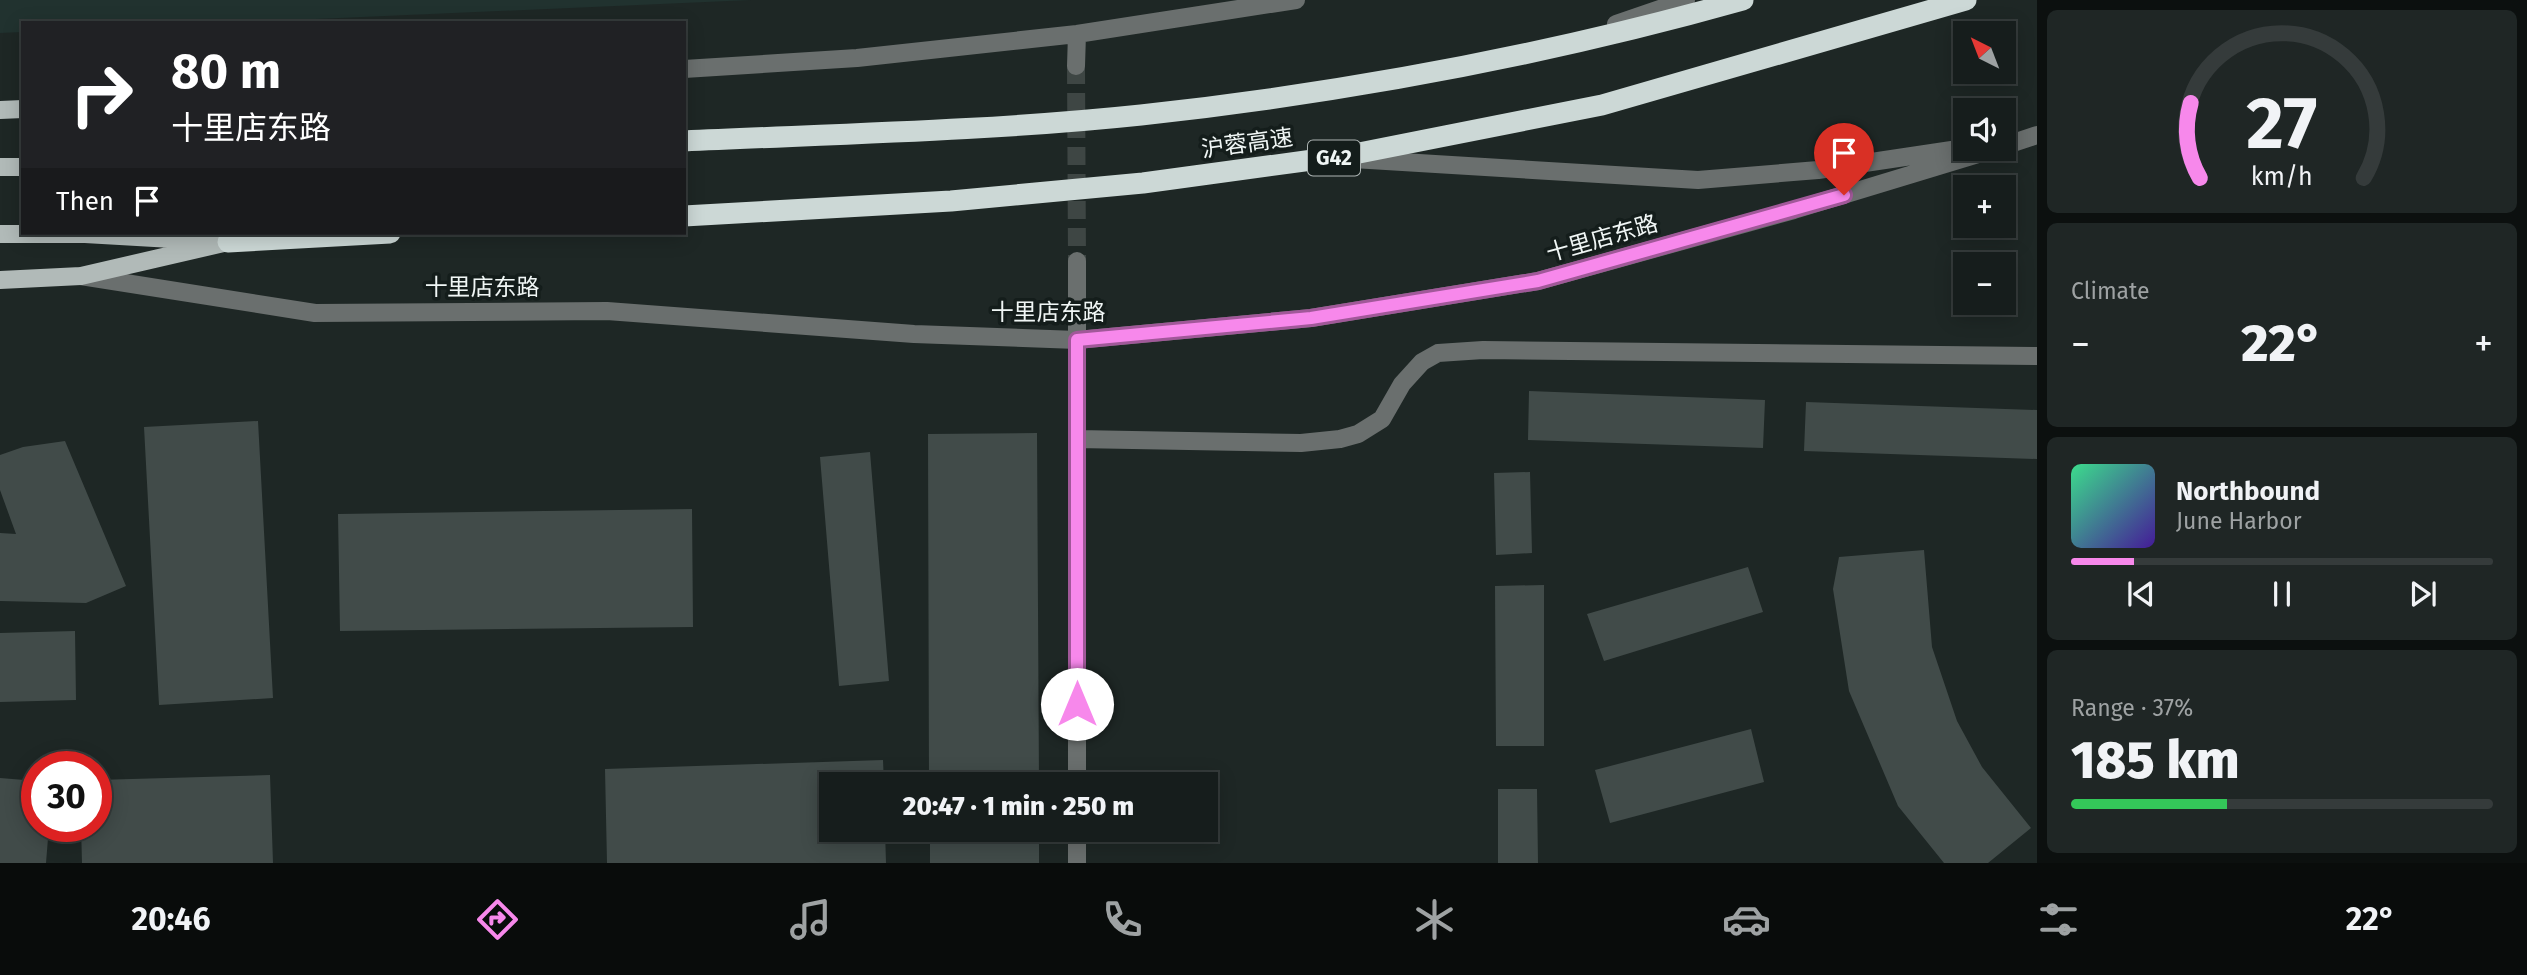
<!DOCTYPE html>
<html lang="en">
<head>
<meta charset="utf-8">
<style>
  :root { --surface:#161d1c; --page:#1f2625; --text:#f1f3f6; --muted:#9ea2a3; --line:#353b3b; --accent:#f788eb }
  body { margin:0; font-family:"Fira Sans","Noto Sans SC",sans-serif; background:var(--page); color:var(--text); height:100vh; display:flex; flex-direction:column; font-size:26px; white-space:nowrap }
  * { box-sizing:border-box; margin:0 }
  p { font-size:23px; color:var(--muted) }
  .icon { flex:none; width:38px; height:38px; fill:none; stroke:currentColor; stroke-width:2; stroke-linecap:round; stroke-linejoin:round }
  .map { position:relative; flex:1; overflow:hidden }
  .drawer { display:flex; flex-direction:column; gap:10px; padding:10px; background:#0c100f; width:490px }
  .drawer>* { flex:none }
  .top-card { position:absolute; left:21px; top:21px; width:665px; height:214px; border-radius:0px; box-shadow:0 4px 18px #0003,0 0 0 2px var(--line); background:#202124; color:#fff; overflow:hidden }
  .needle { width:46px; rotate:318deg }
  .controls { position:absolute; left:1953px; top:21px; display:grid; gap:14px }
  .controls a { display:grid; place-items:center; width:63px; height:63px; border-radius:0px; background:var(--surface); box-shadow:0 4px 18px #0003,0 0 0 2px var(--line); font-size:35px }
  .speed { position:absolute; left:21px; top:751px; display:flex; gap:14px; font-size:35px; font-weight:700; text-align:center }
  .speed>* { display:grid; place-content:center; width:91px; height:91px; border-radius:50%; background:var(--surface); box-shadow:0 4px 18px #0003,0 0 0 2px var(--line); line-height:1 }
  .speed .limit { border:10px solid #d22; background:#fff; color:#111 }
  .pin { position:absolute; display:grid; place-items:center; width:60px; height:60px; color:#fff; margin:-72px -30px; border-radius:50% 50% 50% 0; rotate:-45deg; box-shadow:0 0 7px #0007 }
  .pin .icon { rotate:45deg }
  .me { position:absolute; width:77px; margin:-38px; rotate:0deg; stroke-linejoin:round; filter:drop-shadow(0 0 5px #0008) }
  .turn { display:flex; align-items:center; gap:24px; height:147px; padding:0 35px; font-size:32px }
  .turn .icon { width:91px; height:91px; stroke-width:2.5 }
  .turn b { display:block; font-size:49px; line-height:60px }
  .then { display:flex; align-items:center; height:66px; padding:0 35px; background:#0003; gap:14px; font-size:26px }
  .big { font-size:52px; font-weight:800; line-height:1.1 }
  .drawer .card { flex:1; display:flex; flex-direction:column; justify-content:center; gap:10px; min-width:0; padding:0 24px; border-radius:10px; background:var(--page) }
  .drawer .dial { align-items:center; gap:0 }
  .dial svg { height:182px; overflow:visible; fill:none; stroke:var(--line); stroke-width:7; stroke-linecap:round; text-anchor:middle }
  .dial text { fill:var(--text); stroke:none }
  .song { display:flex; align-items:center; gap:21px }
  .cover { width:84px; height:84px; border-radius:10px; background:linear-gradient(135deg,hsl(150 70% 55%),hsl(260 70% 35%)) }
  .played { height:7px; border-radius:4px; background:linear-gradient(90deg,var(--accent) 15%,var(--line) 15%) }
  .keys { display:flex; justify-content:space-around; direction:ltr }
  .heat { display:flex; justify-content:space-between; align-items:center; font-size:38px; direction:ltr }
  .charge { height:10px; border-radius:5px; background:linear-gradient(90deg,#34c759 37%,var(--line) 0) }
  .trip { position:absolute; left:819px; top:772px; width:399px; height:70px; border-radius:0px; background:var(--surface); box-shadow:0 4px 18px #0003,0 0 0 2px var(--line); font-weight:800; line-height:70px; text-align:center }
  .dock { display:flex; height:112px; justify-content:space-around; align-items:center; background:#090c0b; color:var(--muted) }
  .dock .icon { width:49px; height:49px }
  .dock .on { color:var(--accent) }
  .dock b { font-size:32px; color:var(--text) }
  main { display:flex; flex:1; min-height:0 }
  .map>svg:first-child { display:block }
</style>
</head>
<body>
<main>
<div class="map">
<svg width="2037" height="863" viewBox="0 0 2037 863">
  <rect width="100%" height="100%" fill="#1e2725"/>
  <path fill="#21322f" d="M0,0H751L226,23H23V32L0,33Z"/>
  <path fill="#414b49" d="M1529,391L1765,400L1763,448L1528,440Z
    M1806,402L2037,410V459L1804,451Z
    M258,421L273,698L159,705L144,427Z
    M1037,433L1039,784H929L928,434Z
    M65,441L126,586L86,603L0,601V533L16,534L0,490V455L23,447Z
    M870,452L889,681L839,686L820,457Z
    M1530,472L1532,553L1496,555L1494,473Z
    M692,509L693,627L340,631L338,514Z
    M1924,550L1932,647L1957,721L1982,767L2031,828L1988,863H1944L1898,806L1849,691L1833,589L1839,557Z
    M1748,567L1763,612L1604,661L1587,614Z
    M1544,585V746H1496L1495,586Z
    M75,631L76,700L0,702V633Z
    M1751,729L1764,782L1610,823L1595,770Z
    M883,760L884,784H831V830H885L886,863H607L605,769Z
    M270,775L273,863H82L81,826H96V780Z
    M0,778L37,781V826H49L46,863H0Z
    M1498,789H1537L1538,863H1498Z
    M930,830H1039V863H930Z"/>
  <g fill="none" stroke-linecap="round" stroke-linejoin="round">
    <path stroke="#3e4644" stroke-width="18" stroke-dasharray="18 9" stroke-linecap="butt" d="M1076,66L1077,261"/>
    <path stroke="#6a6f6e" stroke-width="18" d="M1077,439L1301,443L1340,439L1358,434L1382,419L1402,384L1422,362L1438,353L1483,350L2037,356
      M1077,784V340
      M1077,863V830"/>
    <path stroke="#6a6f6e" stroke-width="18" d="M1616,24L1686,0
      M1076,66L1077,34
      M684,69L857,58L1077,34L1296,0
      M2004,146L2037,135
      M1353,159L1698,180L1818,170L1965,148
      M1077,261V340
      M81,276L315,313L607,311L914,334L1077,340L1311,318L1538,281L1794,210L1995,149"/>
    <path stroke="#b1bab8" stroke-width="18" d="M0,110L23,109
      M0,167H23
      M0,234H85L207,241
      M0,280L81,276L228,242"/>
    <path stroke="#ccd8d6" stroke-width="21" d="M684,141C836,134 989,131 1141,115C1342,93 1548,55 1743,0
      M684,216L951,201L1143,183L1349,155L1602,105L1966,0
      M228,242L390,233"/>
  </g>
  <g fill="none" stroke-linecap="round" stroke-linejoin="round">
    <g stroke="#a15899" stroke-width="18">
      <path id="route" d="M1077,704V340L1311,318L1538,281L1844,195"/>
    </g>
    <use href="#route" stroke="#f788eb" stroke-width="12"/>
  </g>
  <g text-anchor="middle" stroke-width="7" stroke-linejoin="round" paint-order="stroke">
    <rect fill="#141d1b" stroke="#aeb5b4" stroke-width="2" x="1308" y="140.5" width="52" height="35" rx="5"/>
    <g font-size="21" font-weight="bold" fill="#f0f6f5">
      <text x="1334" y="165">G42</text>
    </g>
    <g font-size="23" fill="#f0f6f5" stroke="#141d1b">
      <text transform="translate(1247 143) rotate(-8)" y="8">沪蓉高速</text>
      <text transform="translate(1602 238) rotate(-16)" y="8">十里店东路</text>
      <text x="482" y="295">十里店东路</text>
      <text x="1048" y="320">十里店东路</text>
    </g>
  </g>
</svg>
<div class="controls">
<a><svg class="needle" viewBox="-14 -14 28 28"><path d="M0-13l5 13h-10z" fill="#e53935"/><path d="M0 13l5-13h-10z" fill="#9ea2a3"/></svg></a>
<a><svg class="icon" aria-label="sound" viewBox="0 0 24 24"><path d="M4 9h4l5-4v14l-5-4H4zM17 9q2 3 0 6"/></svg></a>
<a>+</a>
<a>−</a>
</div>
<div class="speed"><div class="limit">30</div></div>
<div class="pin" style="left:1844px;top:195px;background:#d93025"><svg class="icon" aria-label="arrive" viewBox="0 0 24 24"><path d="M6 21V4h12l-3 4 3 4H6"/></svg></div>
<svg class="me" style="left:1077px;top:704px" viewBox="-20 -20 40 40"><circle r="19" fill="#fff"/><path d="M0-13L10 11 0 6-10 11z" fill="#f788eb"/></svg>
<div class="trip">20:47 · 1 min · 250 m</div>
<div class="top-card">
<div class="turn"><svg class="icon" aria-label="right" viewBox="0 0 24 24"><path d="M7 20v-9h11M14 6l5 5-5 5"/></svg><div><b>80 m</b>十里店东路</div></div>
<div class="then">Then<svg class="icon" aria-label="arrive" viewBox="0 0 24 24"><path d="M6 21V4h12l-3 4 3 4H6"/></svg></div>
</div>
</div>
<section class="drawer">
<div class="card dial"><svg viewBox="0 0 100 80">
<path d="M14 69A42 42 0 1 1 86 69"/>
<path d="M14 69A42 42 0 0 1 10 36" stroke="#f788eb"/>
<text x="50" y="56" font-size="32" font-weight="700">27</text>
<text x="50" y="72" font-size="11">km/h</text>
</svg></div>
<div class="card"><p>Climate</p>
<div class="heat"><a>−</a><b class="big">22°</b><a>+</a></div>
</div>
<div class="card">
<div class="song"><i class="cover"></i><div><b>Northbound</b><p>June Harbor</p></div></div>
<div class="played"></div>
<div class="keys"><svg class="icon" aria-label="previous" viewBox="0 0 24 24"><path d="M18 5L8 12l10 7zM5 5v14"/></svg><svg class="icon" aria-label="pause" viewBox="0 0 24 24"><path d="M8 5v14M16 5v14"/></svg><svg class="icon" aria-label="next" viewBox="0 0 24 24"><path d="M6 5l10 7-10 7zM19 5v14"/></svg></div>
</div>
<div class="card"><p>Range · 37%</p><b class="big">185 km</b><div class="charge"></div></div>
</section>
</main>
<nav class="dock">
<b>20:46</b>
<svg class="icon on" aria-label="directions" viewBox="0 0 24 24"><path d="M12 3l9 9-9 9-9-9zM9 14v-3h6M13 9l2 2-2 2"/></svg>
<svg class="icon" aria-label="music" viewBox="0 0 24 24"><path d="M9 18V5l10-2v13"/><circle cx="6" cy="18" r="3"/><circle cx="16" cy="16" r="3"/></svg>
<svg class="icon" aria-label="phone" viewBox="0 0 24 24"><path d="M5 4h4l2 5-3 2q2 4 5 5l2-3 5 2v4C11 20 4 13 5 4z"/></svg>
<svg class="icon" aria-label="climate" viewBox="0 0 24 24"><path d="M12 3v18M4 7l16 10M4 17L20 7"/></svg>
<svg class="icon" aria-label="car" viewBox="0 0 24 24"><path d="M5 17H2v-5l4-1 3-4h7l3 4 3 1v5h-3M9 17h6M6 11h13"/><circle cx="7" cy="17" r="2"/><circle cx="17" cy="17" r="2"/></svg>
<svg class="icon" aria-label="filters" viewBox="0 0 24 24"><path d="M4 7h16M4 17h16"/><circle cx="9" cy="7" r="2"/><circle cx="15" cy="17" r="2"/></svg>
<b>22°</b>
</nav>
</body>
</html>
